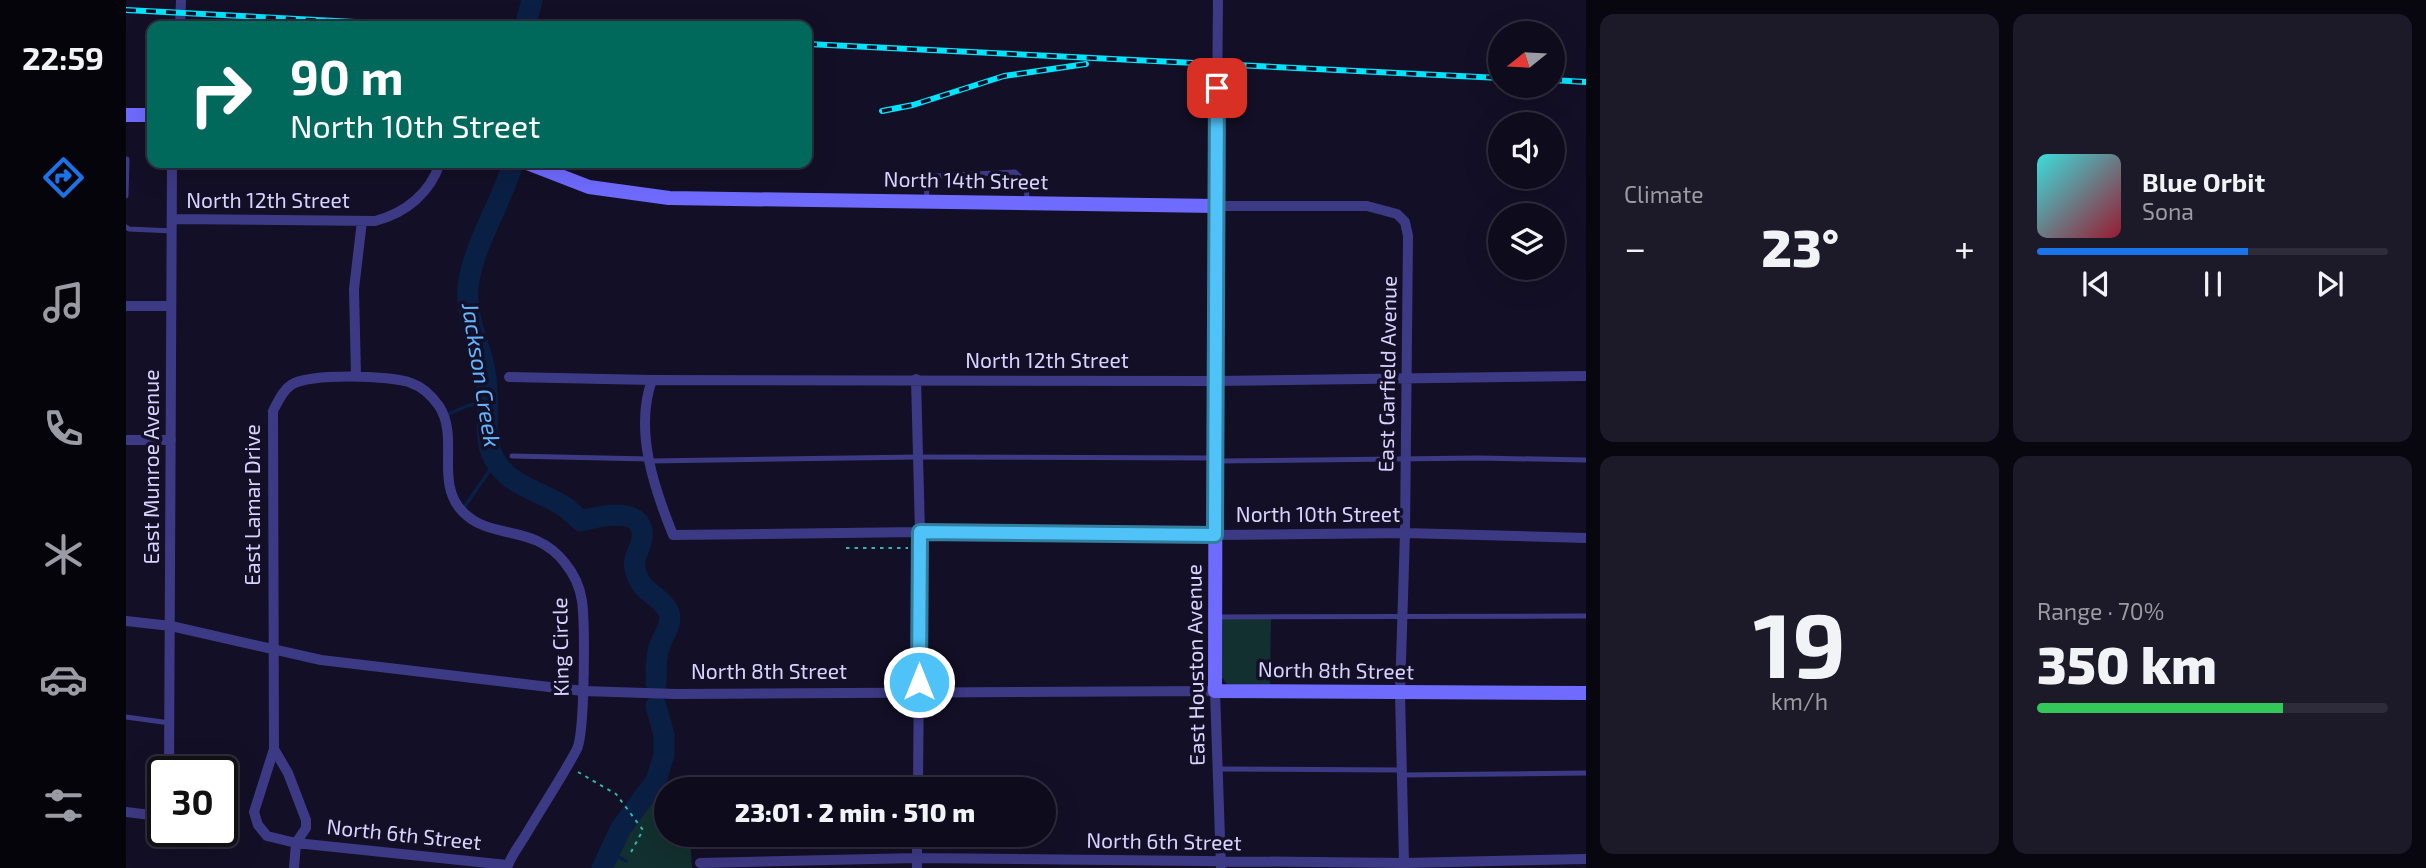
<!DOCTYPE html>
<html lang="en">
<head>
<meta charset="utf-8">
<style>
  :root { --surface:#0e0b1c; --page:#1c1929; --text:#f1f3f6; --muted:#9b9ba3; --line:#2e2b3b; --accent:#1a73e8 }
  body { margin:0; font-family:"Exo 2",sans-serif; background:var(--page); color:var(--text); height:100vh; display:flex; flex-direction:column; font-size:26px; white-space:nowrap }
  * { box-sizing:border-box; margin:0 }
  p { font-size:23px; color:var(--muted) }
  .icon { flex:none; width:38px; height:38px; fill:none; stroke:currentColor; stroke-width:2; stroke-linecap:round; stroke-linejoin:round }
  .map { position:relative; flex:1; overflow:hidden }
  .drawer { display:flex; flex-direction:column; gap:14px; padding:14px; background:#08060f; width:840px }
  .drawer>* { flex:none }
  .top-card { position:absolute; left:21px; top:21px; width:665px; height:147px; border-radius:14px; box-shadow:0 7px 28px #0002,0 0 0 2px var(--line); background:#00695c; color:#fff; overflow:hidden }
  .needle { width:46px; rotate:252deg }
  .buttons { position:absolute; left:1362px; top:21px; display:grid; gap:14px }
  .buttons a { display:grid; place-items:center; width:77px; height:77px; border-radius:50%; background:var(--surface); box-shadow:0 7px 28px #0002,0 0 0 2px var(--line); font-size:35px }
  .speed { position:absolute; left:21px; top:756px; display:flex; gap:14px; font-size:35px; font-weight:700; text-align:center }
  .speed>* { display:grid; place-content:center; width:91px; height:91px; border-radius:50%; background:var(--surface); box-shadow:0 7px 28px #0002,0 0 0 2px var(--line); line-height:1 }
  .speed .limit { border:4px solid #111; border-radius:10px; background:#fff; color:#111 }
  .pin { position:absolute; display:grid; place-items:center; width:60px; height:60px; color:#fff; margin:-30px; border-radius:14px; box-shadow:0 4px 10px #0006 }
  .me { position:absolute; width:77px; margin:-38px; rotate:0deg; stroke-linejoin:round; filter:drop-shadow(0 0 5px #0008) }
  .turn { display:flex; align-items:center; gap:24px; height:147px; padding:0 28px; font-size:32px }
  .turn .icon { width:91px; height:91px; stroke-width:2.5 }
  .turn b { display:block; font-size:49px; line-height:60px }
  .big { font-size:52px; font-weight:800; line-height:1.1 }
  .drawer .tile { flex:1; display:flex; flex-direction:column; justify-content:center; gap:10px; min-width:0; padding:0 24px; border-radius:14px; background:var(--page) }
  .drawer .dial { align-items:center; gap:0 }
  .dial b { font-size:91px; line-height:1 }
  .song { display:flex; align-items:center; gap:21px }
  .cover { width:84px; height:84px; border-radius:10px; background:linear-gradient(135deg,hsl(180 70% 55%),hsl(350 70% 35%)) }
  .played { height:7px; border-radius:4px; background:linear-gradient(90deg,var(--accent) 60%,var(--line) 60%) }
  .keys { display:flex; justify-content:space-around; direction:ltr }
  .heat { display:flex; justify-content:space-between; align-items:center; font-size:38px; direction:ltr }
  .charge { height:10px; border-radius:5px; background:linear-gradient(90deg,#34c759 70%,var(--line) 0) }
  .drawer .tiles { flex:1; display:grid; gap:14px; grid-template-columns:repeat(2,1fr) }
  .trip { position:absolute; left:528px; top:777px; width:402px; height:70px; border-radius:35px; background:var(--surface); box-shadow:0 7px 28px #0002,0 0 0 2px var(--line); font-weight:800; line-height:70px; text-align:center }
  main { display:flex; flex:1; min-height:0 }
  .menu { display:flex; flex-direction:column; width:126px; justify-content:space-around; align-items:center; background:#06040b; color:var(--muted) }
  .menu .icon { width:49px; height:49px }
  .menu .current { color:var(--accent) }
  .menu b { font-size:32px; color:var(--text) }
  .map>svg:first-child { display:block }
</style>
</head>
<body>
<main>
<nav class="menu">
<b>22:59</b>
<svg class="icon current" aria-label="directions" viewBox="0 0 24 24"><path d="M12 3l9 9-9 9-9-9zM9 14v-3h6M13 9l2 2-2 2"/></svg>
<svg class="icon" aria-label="music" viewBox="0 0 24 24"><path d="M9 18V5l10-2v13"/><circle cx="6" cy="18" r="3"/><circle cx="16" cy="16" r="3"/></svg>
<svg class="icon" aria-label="phone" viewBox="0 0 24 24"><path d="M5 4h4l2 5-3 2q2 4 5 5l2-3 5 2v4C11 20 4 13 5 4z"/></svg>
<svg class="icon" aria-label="climate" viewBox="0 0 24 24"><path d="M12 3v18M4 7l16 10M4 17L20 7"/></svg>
<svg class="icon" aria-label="car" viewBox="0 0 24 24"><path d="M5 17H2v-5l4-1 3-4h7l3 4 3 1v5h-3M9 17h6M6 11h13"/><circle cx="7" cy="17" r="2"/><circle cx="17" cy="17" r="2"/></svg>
<svg class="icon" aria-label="filters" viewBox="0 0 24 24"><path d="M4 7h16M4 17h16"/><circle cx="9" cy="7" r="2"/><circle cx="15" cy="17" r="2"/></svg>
</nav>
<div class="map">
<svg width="1460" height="868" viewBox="0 0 1460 868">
  <rect width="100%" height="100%" fill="#130f26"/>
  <path fill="#12302f" d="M1145,618L1144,684H1101L1096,678V619Z
    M521,788L541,797V835H564L566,868H467Z"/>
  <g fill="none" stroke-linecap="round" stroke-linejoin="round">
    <path stroke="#0a1f44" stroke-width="3.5" d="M320,415L341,406L362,401
      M337,509L370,461
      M482,851L500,861"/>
    <path stroke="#0a1f44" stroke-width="21" d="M400,23L406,0
      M387,163C376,202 345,249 342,288C340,316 352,340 358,366C360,375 361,384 361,393C364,419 355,441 372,465C387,486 413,491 434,504C442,508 448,515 455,521C473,516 520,505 516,538C515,550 506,556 509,569C516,594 526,590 539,606C552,621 535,636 532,651C530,661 530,673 530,684
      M476,868L495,828L530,781L538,755V735L530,706"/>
    <path stroke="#2fb8b0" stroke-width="2" stroke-dasharray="3.5 5" stroke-linecap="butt" d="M720,548H782
      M452,772L490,794L517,830L504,854"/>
    <path stroke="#3d3a85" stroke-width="5" d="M0,196L1,159
      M801,202C801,191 798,182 809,176L889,172L900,182L901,200
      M0,227L3,229L47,231
      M386,456L523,459
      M524,461L792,457L1089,458
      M1092,461L1353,458L1460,460
      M1092,617L1460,616
      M0,717L44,723
      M1092,769L1276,770
      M1276,775L1460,773"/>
    <path stroke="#3d3a85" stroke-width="10" d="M1092,0L1090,206H1241L1271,214L1279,222L1282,236L1279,533L1274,693L1278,863
      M54,26L55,0
      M47,219L249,221C280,213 304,193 314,163
      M0,306H44
      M230,376L228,289L236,221
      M383,377L526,380L1090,381L1460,376
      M790,379L794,532L792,789
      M526,380C508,430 528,488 547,535L794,532L1089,535L1279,533L1460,538
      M0,440H45
      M0,621L45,626L195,660L457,691L550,694L1089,691L1095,868
      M148,749L162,773L180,820V828L170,843L168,868
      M43,772L46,163
      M0,812L33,816L37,814
      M574,863L791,858L1278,863L1460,859
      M381,868C384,857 393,846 399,836C416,807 435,779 451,749C459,732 459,624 456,601C454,587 448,574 439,563C408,523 365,541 337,512C308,483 334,438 313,406C306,396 297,387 285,383C266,375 181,373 165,385C156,391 152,402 147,411L148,749L128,812L132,825L141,836L170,843L381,865
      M791,868V835"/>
    <path stroke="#6f6bff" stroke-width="14" d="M0,115H26
      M401,163L463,187L543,198L1090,206L1089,691L1460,693"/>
    <g stroke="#00e5ff" stroke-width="6">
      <path id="rail" d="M0,10L306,26
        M681,44L1374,78
        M1426,80L1460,82
        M756,111L787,105L878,76L960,64"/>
    </g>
    <use href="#rail" stroke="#130f26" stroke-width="3.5" stroke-dasharray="10" stroke-linecap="butt"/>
  </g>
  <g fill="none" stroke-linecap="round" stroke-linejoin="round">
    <g stroke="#337fa1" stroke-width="18">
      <path id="route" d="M793,682L794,532L1089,535L1091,88"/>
    </g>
    <use href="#route" stroke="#4fc3f7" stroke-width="12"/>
  </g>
  <g text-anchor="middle" stroke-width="7" stroke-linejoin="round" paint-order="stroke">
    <g font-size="21" fill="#d9d4ff" stroke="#130f26">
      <text transform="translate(840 181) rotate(1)" y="7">North 14th Street</text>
      <text x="142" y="208">North 12th Street</text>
      <text x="921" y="368">North 12th Street</text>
      <text transform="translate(1262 374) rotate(-89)" y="7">East Garfield Avenue</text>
      <text transform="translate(26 467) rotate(-90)" y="7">East Munroe Avenue</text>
      <text transform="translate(127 505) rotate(-90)" y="7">East Lamar Drive</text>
      <text x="1192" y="522">North 10th Street</text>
      <text transform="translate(435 647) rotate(-91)" y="7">King Circle</text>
      <text transform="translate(1070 665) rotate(-91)" y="7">East Houston Avenue</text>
      <text transform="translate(1210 671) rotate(1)" y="7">North 8th Street</text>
      <text x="643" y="679">North 8th Street</text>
      <text transform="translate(278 835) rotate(6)" y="7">North 6th Street</text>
      <text transform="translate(1038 842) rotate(1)" y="7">North 6th Street</text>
    </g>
    <g font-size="23" font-style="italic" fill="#62b6ff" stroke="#130f26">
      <text transform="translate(355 375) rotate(81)" y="8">Jackson Creek</text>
    </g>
  </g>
</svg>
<div class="buttons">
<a><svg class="needle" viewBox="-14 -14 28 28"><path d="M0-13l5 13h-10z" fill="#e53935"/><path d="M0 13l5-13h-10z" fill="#9b9ba3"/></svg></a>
<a><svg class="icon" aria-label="sound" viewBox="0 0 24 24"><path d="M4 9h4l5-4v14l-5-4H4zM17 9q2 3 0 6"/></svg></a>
<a><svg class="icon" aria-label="layers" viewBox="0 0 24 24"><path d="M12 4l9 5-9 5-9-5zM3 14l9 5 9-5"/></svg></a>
</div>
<div class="speed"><div class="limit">30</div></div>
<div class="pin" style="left:1091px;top:88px;background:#d93025"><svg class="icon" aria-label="arrive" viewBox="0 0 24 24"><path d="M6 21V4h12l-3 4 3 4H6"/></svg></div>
<svg class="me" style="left:793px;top:682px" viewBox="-20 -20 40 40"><circle r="17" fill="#4fc3f7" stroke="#fff" stroke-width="3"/><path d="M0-11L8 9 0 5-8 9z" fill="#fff"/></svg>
<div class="trip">23:01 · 2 min · 510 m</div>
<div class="top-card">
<div class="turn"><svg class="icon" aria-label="right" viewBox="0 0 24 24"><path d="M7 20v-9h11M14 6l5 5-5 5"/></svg><div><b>90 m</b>North 10th Street</div></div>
</div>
</div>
<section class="drawer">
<div class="tiles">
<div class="tile"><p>Climate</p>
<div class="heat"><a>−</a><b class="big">23°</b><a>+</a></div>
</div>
<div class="tile">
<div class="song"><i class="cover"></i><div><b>Blue Orbit</b><p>Sona</p></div></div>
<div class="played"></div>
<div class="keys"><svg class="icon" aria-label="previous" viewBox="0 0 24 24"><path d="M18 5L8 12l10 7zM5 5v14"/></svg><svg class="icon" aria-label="pause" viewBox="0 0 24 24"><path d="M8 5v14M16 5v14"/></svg><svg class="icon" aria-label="next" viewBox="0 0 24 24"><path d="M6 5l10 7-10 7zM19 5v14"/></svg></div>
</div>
<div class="tile dial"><b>19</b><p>km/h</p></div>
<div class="tile"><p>Range · 70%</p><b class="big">350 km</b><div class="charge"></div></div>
</div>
</section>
</main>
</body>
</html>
